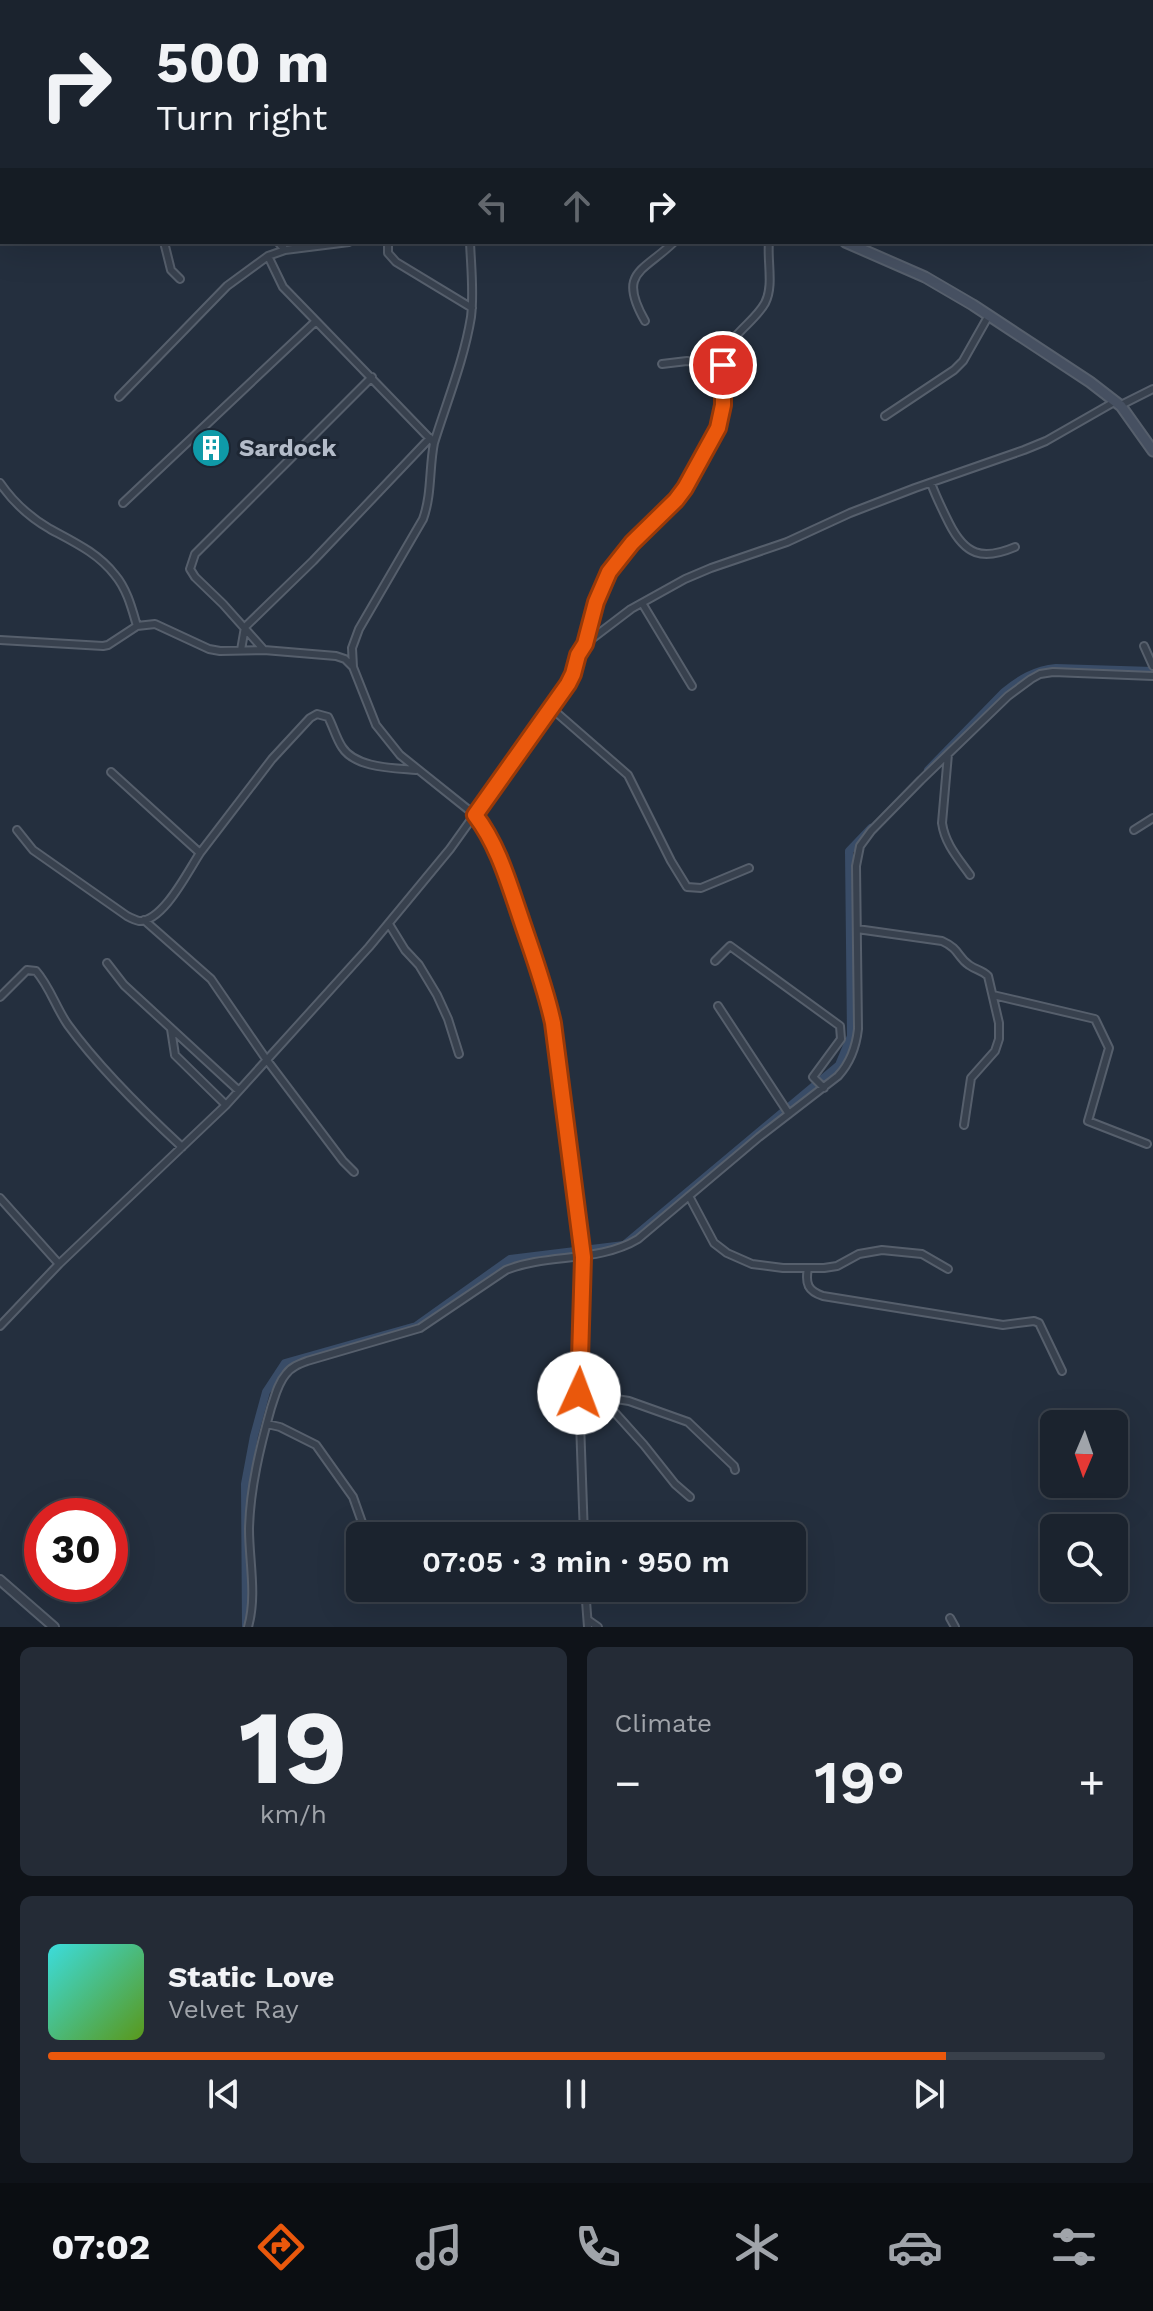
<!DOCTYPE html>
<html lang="en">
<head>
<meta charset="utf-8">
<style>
  :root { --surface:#1b232e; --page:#242b36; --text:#f1f3f6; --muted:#a0a4aa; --line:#39404a; --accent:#ea580c }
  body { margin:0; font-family:"Work Sans",sans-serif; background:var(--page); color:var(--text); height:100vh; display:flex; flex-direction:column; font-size:30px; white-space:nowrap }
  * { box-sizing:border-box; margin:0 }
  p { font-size:26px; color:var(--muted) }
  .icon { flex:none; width:44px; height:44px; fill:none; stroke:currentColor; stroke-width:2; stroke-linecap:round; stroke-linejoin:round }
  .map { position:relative; height:1627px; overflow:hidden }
  .side { display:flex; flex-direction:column; gap:20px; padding:20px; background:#0f1319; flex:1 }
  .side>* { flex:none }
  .top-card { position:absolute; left:0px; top:0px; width:1154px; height:244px; box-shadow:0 8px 32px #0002,0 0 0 2px var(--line); background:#1b232e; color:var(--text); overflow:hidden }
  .needle { width:52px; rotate:182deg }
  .tools { position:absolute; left:1040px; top:1410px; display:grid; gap:16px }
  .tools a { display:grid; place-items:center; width:88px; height:88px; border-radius:12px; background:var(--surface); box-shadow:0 8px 32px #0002,0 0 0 2px var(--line); font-size:40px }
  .speed { position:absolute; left:24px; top:1498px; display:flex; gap:16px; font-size:40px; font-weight:700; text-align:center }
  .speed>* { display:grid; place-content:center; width:104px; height:104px; border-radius:50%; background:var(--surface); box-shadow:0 8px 32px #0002,0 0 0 2px var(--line); line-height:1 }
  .speed .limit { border:12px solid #d22; background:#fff; color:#111 }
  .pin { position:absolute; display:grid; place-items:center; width:68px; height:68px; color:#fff; margin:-34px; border:4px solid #fff; border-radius:50%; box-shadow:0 2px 8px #0007 }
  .me { position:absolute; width:88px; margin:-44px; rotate:2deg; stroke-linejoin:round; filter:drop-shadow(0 0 6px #0008) }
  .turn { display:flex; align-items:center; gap:28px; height:168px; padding:0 24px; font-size:36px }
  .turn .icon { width:104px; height:104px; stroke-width:2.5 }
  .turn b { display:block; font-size:56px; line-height:68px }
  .lanes { display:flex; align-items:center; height:76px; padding:0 24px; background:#0003; justify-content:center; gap:40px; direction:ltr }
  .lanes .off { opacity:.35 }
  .big { font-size:60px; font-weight:600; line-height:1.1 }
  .side .card { flex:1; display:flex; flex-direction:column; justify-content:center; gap:12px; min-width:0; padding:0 28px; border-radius:12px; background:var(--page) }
  .side .dial { align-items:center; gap:0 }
  .dial b { font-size:104px; line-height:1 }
  .song { display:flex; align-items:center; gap:24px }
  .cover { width:96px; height:96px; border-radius:12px; background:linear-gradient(135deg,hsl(180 70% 55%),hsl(90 70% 35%)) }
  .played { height:8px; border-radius:4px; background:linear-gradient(90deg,var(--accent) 85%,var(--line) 85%) }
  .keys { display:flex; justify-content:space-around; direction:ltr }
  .heat { display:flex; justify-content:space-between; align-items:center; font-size:44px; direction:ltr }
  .side .tiles { flex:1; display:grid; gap:20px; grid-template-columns:1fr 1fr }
  .card:last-child { grid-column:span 2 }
  .trip { position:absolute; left:346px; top:1522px; width:460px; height:80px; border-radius:12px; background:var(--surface); box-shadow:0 8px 32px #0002,0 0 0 2px var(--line); font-weight:600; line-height:80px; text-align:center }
  .tabs { display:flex; height:128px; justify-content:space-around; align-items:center; background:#0b0e12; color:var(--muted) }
  .tabs .icon { width:56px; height:56px }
  .tabs .current { color:var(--accent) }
  .tabs b { font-size:36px; color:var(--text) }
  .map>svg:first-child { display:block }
</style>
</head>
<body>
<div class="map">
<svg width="1153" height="1627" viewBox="0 0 1153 1627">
  <rect width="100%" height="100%" fill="#242f3e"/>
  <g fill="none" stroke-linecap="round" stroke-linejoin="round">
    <path stroke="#394c67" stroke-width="8" d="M928,770L1004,692C1020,679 1035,670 1056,668L1153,671
      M246,1627L245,1484L254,1436L266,1392L285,1363L416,1326L510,1259L624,1245L839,1065L851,1036L849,851L871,828"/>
    <g stroke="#565f6c" stroke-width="10">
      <path id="minor" d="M75,0V2
        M295,0L296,2
        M737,0L738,2
        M770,0V2
        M846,0V2
        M216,2V0
        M257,2L258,0
        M372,2V0
        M381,2L386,0
        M579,2L587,0
        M1059,2L1063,0
        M1091,2H1135
        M1152,3H1153
        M1152,54L1153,55
        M164,242L171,270L180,279
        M388,242V253L396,262L472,308
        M285,250L349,242
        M268,256L283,287L316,321
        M645,321C617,272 643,272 674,242
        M662,364L687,361L723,365
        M119,397L227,286L268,256L285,250L278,242
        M1121,405L1153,389
        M885,416L954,370L963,361L989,315
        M434,443C447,401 464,360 471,317C474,292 471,267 470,242
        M0,483C13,502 31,518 50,529C74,542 98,553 115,575C127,589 132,609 137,626
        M931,483C936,497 942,509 949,523C965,555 982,561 1015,547
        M123,503L316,321L434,443C429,468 432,494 423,519L359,629L352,648L353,667L376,725L400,755L475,815L486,829L501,861L546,991L557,1048L583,1257L579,1393L584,1536
        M642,603L692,686
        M0,640L103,646L108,645L137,626L155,624L209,649L220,651L264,650L336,656L345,659L353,667
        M585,644C593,606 605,568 634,540C652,524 672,508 685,487C696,470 721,431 723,411C725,393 720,374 725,356C731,333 754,323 765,303C774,286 767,261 769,242
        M1144,646L1153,666
        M241,650L245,627L313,561L430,438
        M264,650L223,604L195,577L190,569L195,554L372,377
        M550,707L628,775L671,861L687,887L701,888L749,868
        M948,754L942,823C945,844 958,858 970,875
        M111,772L200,853L272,759L310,718L317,714L328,717C333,726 336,738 342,747C355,768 393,768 416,770
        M17,830L33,850L127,916C131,918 135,920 139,921C163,922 188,871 200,853
        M1134,830L1153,818
        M144,920L211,979L266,1059L343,1161L354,1172
        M389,924L405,950L419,965L437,995L448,1019L459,1054
        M857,929L942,941C960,949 957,957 969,965C976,970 982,970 988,976L999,1023V1039L995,1051L971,1078L964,1125
        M715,961L730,946L840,1026L841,1039L813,1077L824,1088
        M107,963L124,985L238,1090
        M993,995L1095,1019L1109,1048L1088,1121L1147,1144
        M0,997L27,970L36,971C50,987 56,1008 68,1025C100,1069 142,1110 182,1147
        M718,1006L789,1114
        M171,1029L175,1055L226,1105
        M689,1196L714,1243L727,1253L752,1264L783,1268H824L837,1266L859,1254L882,1250L922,1254L948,1269
        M0,1198L59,1264
        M808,1268C805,1284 808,1291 823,1296L1003,1325L1034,1321L1039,1323L1062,1371
        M0,1326L59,1264L226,1105L369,947L450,849L568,684L573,674L578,655L585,644L631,609L685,579L711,568L787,542L850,513L915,488L1024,450L1046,441L1116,401
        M579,1393L629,1401L688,1422L734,1466L735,1470
        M600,1396L644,1445L675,1484L690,1497
        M267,1424L280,1427L316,1445L353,1497L364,1528L374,1536
        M585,1588L588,1627
        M950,1618L955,1627
        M588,1620L598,1627
        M248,1627C257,1595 249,1561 249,1529C250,1488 260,1447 271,1408C275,1396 278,1383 286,1374C291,1367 299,1364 307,1361L420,1328L506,1270C548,1253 598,1263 638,1239L759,1137L838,1076C850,1063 856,1047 858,1029L856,866L860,846L871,831L921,780L1008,696L1031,679L1040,674L1053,672L1153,676"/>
    </g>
    <g stroke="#565f6c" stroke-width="12">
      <path id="tertiary" d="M0,1580L54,1627"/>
    </g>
    <g stroke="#565f6c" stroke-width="13">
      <path id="secondary" d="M642,0V2
        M845,242L925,277L973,305L1090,382L1121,406L1153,451"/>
    </g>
    <use href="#minor" stroke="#38414e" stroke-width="6"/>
    <use href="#tertiary" stroke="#38414e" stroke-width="8"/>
    <use href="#secondary" stroke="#465061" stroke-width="9"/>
  </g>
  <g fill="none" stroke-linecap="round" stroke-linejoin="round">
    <g stroke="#983908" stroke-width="20">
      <path id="route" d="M579,1393L583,1257L553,1023C545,986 532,952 520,916C508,881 498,845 475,815L568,684L573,674L578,655L585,644L596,602L609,572L632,543L676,500L685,488L718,428L723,405V365"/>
    </g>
    <use href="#route" stroke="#ea580c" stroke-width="14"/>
  </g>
  <defs>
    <g id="building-disc" transform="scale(2)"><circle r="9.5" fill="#0f9aa8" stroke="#1d2633"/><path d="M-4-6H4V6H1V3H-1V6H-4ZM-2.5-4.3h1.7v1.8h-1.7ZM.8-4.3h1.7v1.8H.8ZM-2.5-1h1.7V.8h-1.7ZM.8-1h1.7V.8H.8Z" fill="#fff"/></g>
  </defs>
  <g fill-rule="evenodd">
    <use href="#building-disc" x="211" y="448"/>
  </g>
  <g text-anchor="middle" stroke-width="6" stroke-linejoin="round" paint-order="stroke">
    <g font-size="24" font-weight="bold" fill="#b4bcc9" stroke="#1d2633" text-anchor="start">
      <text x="239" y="456">Sardock</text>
    </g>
  </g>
</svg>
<div class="tools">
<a><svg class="needle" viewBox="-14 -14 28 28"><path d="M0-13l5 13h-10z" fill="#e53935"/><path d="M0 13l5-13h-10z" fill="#a0a4aa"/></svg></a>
<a><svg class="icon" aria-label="search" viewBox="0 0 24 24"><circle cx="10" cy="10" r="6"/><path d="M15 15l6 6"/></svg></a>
</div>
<div class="speed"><div class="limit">30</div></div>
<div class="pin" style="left:723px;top:365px;background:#d93025"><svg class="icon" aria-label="arrive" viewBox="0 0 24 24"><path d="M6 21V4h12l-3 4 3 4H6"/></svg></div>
<svg class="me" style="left:579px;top:1393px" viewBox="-20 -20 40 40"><circle r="19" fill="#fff"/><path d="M0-13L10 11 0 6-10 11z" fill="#ea580c"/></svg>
<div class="trip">07:05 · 3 min · 950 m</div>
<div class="top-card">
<div class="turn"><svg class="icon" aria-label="right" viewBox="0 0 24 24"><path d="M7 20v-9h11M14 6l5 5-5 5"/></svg><div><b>500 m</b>Turn right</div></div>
<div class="lanes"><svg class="icon off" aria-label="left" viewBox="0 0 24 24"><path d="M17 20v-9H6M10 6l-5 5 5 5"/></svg><svg class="icon off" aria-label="ahead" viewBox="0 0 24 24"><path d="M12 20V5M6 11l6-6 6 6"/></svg><svg class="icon" aria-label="right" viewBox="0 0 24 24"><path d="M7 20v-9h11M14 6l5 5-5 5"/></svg></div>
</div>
</div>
<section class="side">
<div class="tiles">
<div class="card dial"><b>19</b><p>km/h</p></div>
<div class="card"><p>Climate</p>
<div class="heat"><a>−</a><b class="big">19°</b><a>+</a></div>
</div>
<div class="card">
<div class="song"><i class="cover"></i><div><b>Static Love</b><p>Velvet Ray</p></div></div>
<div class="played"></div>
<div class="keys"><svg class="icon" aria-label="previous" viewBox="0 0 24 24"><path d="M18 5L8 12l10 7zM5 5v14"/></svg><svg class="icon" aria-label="pause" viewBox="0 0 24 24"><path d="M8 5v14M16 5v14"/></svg><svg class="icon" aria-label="next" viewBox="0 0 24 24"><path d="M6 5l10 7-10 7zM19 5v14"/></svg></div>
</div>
</div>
</section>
<nav class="tabs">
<b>07:02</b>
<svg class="icon current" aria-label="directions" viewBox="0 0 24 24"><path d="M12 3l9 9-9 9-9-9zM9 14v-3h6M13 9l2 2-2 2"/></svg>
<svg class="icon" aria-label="music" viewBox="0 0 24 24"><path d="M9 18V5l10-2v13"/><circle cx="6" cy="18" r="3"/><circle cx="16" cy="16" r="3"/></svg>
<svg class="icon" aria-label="phone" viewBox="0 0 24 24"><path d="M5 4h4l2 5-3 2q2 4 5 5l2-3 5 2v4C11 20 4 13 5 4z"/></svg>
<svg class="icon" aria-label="climate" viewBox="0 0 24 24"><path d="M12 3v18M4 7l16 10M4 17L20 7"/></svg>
<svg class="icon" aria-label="car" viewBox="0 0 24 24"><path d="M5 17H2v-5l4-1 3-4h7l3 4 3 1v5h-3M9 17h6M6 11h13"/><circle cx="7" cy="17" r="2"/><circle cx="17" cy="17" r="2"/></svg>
<svg class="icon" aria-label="filters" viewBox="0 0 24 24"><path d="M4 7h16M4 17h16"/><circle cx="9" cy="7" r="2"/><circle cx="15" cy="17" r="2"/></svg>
</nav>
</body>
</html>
